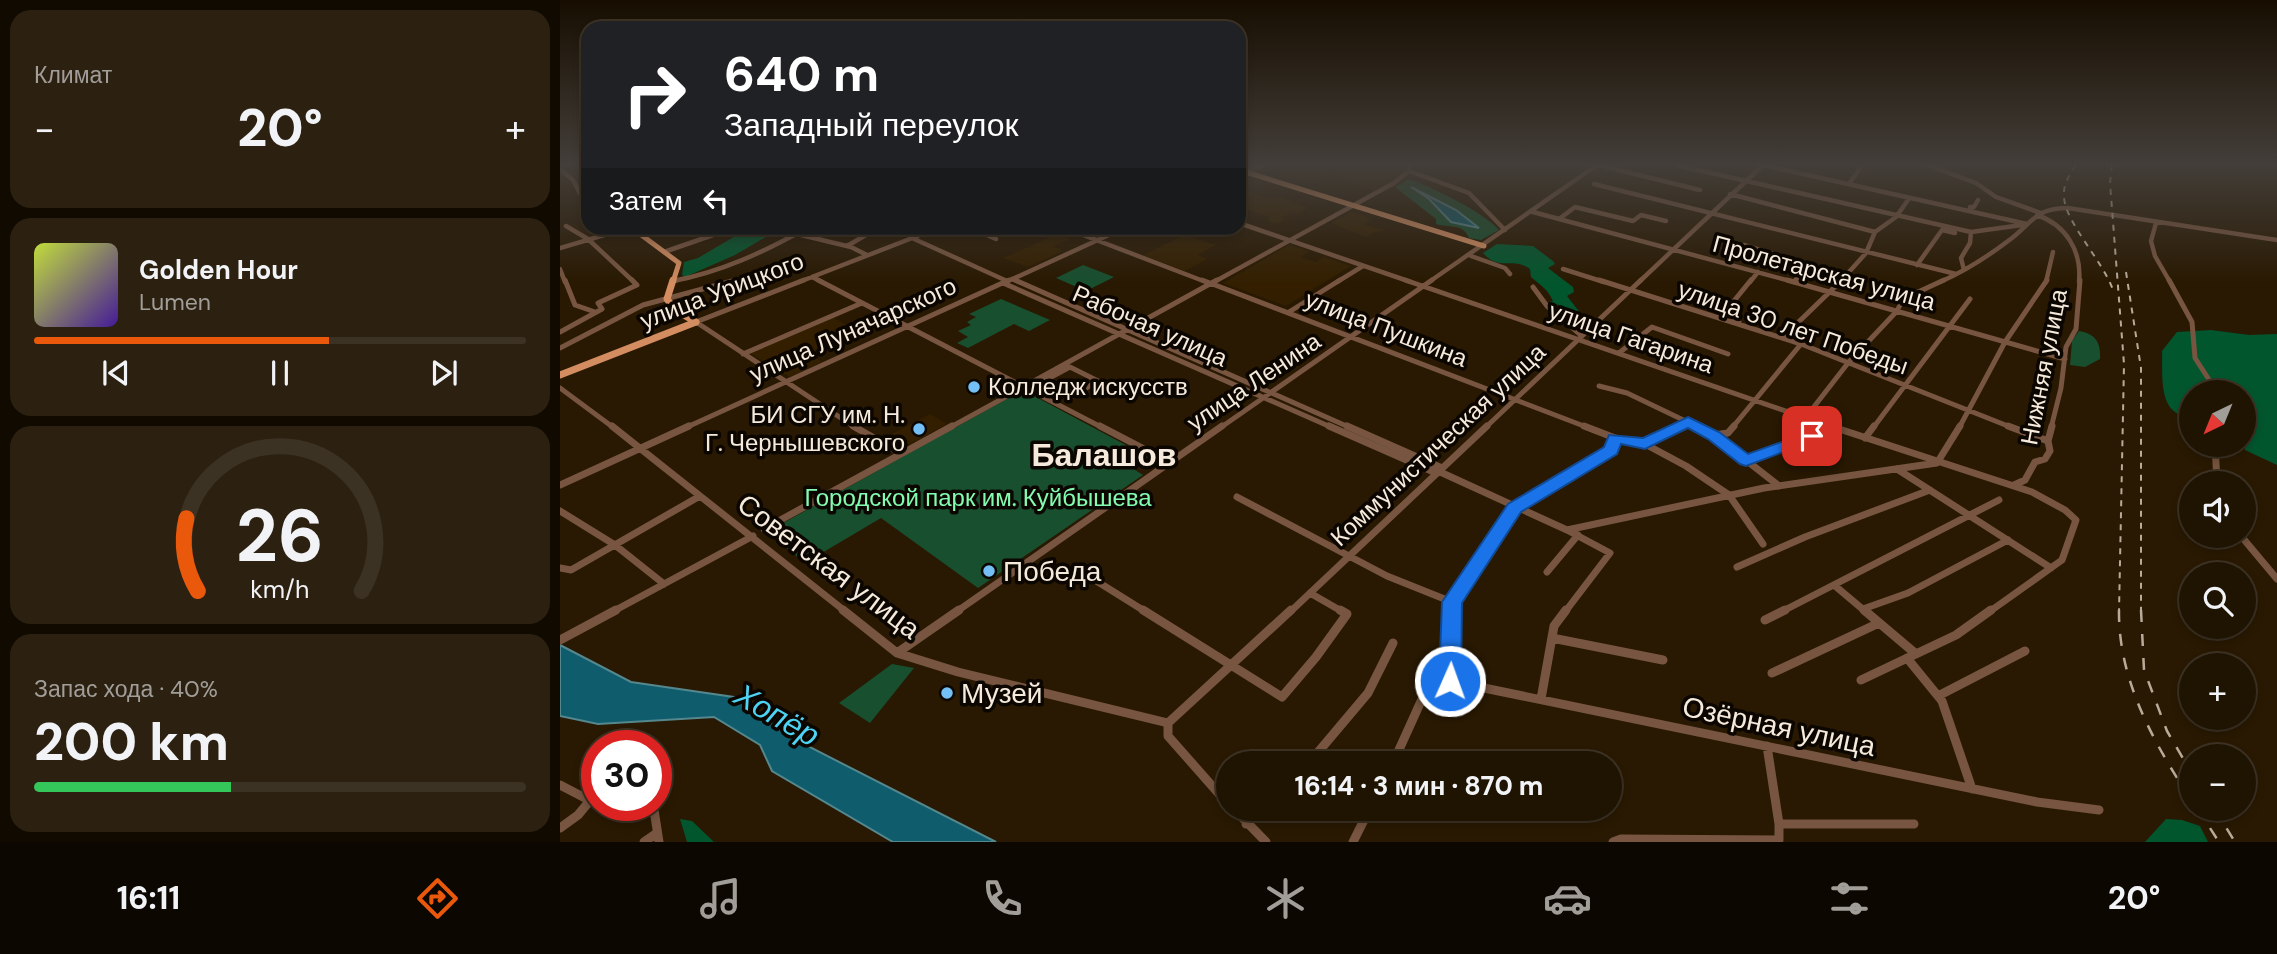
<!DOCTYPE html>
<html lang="ru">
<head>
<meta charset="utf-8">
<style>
  :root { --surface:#1f1302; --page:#2c2011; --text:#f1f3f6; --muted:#a19e99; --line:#3c3224; --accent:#ea580c }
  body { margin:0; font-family:"DM Sans",sans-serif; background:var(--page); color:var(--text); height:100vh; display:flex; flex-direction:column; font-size:26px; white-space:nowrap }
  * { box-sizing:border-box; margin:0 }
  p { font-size:23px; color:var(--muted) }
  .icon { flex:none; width:38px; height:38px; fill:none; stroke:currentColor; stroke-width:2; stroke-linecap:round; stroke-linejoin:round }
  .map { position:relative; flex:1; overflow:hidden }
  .side { display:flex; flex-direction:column; gap:10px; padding:10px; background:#110a01; width:560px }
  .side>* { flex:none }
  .top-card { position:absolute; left:21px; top:21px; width:665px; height:214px; border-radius:21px; box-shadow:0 4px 10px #0003,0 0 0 2px var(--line); background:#202124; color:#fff; overflow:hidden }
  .needle { width:46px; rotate:223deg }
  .controls { position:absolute; left:1619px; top:380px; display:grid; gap:14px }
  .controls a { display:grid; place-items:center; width:77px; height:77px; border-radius:50%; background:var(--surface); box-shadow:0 4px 10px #0003,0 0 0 2px var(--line); font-size:35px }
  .speed { position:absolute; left:21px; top:730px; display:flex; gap:14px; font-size:35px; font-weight:700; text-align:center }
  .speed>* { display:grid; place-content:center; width:91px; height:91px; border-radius:50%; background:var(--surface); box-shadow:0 4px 10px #0003,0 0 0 2px var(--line); line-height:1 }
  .speed .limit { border:10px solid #d22; background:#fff; color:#111 }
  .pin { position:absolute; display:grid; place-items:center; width:60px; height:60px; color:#fff; margin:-30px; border-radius:14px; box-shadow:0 4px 10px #0006 }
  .me { position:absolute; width:77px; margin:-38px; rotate:2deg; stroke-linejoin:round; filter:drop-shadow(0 0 5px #0008) }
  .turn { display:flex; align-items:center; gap:24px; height:147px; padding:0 28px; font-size:32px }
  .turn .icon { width:91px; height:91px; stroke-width:2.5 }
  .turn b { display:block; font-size:49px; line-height:60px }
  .then { display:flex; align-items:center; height:66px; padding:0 28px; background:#0003; gap:14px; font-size:26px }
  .big { font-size:52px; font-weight:800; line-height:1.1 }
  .side .card { flex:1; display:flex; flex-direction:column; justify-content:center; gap:10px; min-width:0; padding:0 24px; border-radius:21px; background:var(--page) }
  .side .dial { align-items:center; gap:0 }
  .dial svg { height:182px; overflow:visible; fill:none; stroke:var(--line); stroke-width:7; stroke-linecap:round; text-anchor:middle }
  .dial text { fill:var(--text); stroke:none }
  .song { display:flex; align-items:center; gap:21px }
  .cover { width:84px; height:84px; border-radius:10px; background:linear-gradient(135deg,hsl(70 70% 55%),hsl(260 70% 35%)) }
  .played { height:7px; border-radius:4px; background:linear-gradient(90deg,var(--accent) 60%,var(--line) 60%) }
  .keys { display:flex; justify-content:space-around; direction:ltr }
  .heat { display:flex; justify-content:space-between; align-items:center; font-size:38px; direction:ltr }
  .charge { height:10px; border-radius:5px; background:linear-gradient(90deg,#34c759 40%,var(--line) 0) }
  .trip { position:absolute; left:656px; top:751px; width:406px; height:70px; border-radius:35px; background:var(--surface); box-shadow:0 4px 10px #0003,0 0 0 2px var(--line); font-weight:800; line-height:70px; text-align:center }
  .tabs { display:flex; height:112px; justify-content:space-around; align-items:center; background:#0c0801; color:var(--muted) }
  .tabs .icon { width:49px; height:49px }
  .tabs .active { color:var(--accent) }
  .tabs b { font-size:32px; color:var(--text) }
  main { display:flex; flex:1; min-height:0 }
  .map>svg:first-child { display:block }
</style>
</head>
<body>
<main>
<section class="side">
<div class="card"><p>Климат</p>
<div class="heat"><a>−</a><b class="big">20°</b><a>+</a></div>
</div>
<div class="card">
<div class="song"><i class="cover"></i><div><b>Golden Hour</b><p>Lumen</p></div></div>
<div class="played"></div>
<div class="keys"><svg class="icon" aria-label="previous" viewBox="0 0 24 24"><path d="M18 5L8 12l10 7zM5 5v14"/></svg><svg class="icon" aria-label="pause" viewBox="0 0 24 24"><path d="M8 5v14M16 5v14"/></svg><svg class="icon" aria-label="next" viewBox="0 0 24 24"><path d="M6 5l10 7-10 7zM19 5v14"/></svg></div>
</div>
<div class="card dial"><svg viewBox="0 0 100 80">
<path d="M14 69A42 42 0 1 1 86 69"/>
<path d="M14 69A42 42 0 0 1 9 37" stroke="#ea580c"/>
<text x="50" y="56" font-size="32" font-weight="700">26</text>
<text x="50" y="72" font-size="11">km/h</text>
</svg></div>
<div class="card"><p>Запас хода · 40%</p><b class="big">200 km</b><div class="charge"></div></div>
</section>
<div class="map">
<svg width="1717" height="842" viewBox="0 0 1717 842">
  <rect width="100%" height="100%" fill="#291902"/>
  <path fill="#331f00" d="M704,165H824L844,170L831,182L814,191L774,176L777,174L772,172L753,184L713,172L702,175L690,172Z
    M681,190L708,198L721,197L748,208L737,214L732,212L722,217L725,220L717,224L706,220L710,217L679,207Z
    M791,212L812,219L804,224L826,231L815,232L806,237L771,223Z
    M498,234L510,239L494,246L503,251L468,267L443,258Z
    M625,235L656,245L638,255L647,259L625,271L583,255Z
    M729,245L749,251L741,257L756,262L764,257L791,266L726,306L663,283Z
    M272,317L297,331L248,353L262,362L230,377L190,353Z
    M370,414L387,424L346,446L330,435Z"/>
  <path fill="#184f2f" d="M849,179C872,187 925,213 939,230L921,240L909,238C903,223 889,228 876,224V219L835,187Z
    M523,265L554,277L526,291L496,278Z
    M441,299L490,320L469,331L454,324L408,348L397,343L408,337L398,331L411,325L407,322L416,317L409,314Z
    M1519,331C1536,334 1541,343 1540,359L1525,367L1510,365L1512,341Z
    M463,390L588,457L572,468L583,475L418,588L321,518L245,563L207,532Z
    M332,664L354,668L310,723L279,703Z"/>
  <path fill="#02562e" d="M189,228H221L175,255L125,277L122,275L124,262L138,258Z
    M937,244L973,246L993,261L995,264L988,268L1013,287L1014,292L1007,296L1021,314L1020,318L1032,320L1033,323L1014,324L1005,316L1007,314L999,305L989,302L993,301C987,288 981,286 971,277L970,269C952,256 939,272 923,253Z
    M1651,330L1689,335L1717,334V465L1685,450L1684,392H1631V417C1597,416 1603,376 1602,351L1617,332Z
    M120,819L132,821L154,842H127Z
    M1606,819L1622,820L1640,826L1648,842H1585Z"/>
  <path fill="#0f5c6d" stroke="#54878e" stroke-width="2" d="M851,187L896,210L919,228L891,222L869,199Z
    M0,645L71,682L174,697L234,739L436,842H333L212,771L200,745L154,717L38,724L0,716Z"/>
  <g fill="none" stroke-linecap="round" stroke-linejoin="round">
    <path stroke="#775540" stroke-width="4.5" d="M1038,165L1140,190
      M1116,165L1411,232
      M1367,165L1416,183L1436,197L1481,213
      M0,169L13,180L22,197
      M849,171L909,193L945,230
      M679,176L702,165
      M1034,184L1396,274
      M1289,184L1302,165
      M1170,194L1315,232
      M1410,207H1414L1418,200
      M973,212L1234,282
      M1477,215C1506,225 1522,251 1519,282
      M999,219L1015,207L1073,221L1081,215L1106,221
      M679,223L851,282
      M1596,223L1591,241L1595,256L1610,282
      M6,226L28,239L74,282
      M136,228L148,237
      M411,228L436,239
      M505,228L646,282
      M237,234L291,247L307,255
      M352,238L447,281
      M1184,245L1263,269
      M287,246L318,228
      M0,248L68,228
      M104,252L173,228
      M911,256L945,268L950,274
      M1357,265L1382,230L1395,233
      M0,269L5,282
      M1003,269L1044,282
      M1404,270L1401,258L1410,243L1411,232L1462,225
      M252,277L262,282
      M452,279L459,282
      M113,281C161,272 204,252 247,228
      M169,282L184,278
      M239,282L378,228
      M446,282L564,228
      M654,282L834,183L849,171L850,165
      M777,282L803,266
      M869,282L1037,165
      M1079,282L1203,165L1467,224
      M1190,282L1198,272
      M1234,282L1241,273L1243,263
      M1280,282L1306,253L1315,232L1336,217L1348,200
      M1380,282C1405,271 1430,255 1452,238C1474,220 1477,208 1508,208L1717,240
      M1486,282L1493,252"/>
    <path stroke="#775540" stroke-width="5" d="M5,280L15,305L35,312
      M258,280L543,428
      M455,280L791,428
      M642,280L1029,428
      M845,280L1275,428
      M1039,280L1241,344L1453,428
      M1227,280L1505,359
      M1609,280L1632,322L1635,358L1657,392
      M113,281L117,280
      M443,283L773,428
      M973,287L987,306L1022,336
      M729,312L780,280
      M136,322L244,280
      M136,322L296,428
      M1179,322L1165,312L1191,280
      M0,332L42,309L38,303L77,285L72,280
      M1222,338L1282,280
      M0,348L83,305L176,280
      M1059,353L1092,327L1168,354
      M183,354L302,303
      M510,367L538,381L509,398L480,383Z
      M465,386L657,280
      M1039,386L1067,393L1140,428
      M0,388L54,428
      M1246,417L1288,363L1337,311L1343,299L1384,280
      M125,428L449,280
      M389,428L460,389
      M660,428L872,280
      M925,428L1081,280
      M1116,428L1128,422
      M1172,428L1241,344
      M1271,428L1274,427
      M1313,428L1410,299
      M1399,428L1445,342L1487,280
      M1491,428L1501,388L1506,347L1516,329L1520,280"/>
    <path stroke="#775540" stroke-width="7" d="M52,426L286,612
      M293,426L335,450
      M540,426L611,463
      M769,426L876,473
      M787,426L882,468
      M1024,426L1055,438
      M1136,426L1154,435L1219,486
      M1270,426L1472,492L1505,510L1516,520L1502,560L1429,612
      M1448,426L1488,441
      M1154,435L1168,433L1174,426
      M1305,438L1314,426
      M1085,444L1126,466L1169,495L1203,544
      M1655,444L1657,483
      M1186,461L1274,427
      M1337,469L1491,568
      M878,471L1007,530L1204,488L1377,463L1400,426
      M0,485L129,426
      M1454,485L1465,480L1475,462L1485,459L1490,451L1488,441L1492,426
      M677,497L827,576L892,602
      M0,511L55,545L104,584
      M204,529L392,426
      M1681,536L1717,579
      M1177,567L1245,537L1370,490
      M0,568L11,570L140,496
      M987,572L1018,535
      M530,577L586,612
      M1274,585L1306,612
      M750,593L783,612
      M1303,609L1348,593L1448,540
      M52,612L193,536
      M396,612L662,426
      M730,612L927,426
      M892,612V602L954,508L1051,450L1055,438L1085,444L1120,426
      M1005,612L1050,553L1007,530
      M1221,612L1439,500"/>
    <path stroke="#775540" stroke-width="9" d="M283,610L337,653L398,672L608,723
      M583,610L722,697L756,657L787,614L780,610
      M1304,610L1356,654
      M1205,620L1225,610
      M992,638L1103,660
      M0,640L56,610
      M337,653L399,610
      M1347,658L1382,701L1412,789
      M1212,673L1319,623
      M1301,680L1396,635L1431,610
      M890,681L1477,802L1539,810
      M1378,696L1465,651
      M981,699L994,626L1006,610
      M608,723L731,610
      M608,723V736L668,804
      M1207,746L1219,824
      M749,763L808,693L833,643
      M833,763L862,699L896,695L890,681L892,610
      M0,785L27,799L33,797
      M87,805L94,810L99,842
      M673,808L706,842
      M686,824L702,808
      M0,828L18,815L33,797
      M84,842L97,833
      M793,842L810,808
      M1053,842L1061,839L1219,840V824H1354"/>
    <path stroke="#d38d60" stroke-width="5" d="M679,170L924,246
      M72,228L119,263L113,282"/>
    <path stroke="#d38d60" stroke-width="7" d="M113,280L107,299L115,310L136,322
      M0,375L136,322"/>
    <path stroke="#b8ab9a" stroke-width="2" stroke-dasharray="6 6" stroke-linecap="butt" d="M1516,165C1510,175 1503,183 1504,196C1504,221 1543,261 1553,290
      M1552,165L1550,183L1564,364L1559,612
      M1566,272L1581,368V612"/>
    <path stroke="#b8ab9a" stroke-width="2.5" stroke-dasharray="12 12" stroke-linecap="butt" d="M1559,610C1558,680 1594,743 1631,800
      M1581,610L1584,670L1607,731L1631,772
      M1637,808L1659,842
      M1654,808L1675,842"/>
  </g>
  <linearGradient id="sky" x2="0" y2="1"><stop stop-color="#170e01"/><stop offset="0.58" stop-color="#433e39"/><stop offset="1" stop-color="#433e39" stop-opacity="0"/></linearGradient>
  <rect width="1717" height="283" fill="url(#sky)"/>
  <path fill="#1a73e8" stroke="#114b97" stroke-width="2" d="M1128,417L1159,432L1188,454L1252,431L1260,436L1258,439L1186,466L1180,464L1148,439L1128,428L1085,449L1061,444L1057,454L961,512L902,603L901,681L898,688L890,690L883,688L879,681L882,602L948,504L1044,447L1049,435L1083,438Z"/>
  <g fill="#74c0f6" stroke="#0c0601" stroke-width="2.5">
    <circle cx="414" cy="387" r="7"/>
    <circle cx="359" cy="429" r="7"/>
    <circle cx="429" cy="571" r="7"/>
    <circle cx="387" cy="693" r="7"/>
  </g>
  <g text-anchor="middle" stroke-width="7" stroke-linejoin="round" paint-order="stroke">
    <g font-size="24" fill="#f5eadb" stroke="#0c0601">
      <text transform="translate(1264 273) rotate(15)" y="8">Пролетарская улица</text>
      <text transform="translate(162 291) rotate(-21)" y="8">улица Урицкого</text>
      <text transform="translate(590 326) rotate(24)" y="8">Рабочая улица</text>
      <text transform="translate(1233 328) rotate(19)" y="8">улица 30 лет Победы</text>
      <text transform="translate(826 329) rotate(21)" y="8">улица Пушкина</text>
      <text transform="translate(293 330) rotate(-24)" y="8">улица Луначарского</text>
      <text transform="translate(1071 338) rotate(19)" y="8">улица Гагарина</text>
      <text transform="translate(1484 367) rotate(-79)" y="8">Нижняя улица</text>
      <text transform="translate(694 382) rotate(-34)" y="8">улица Ленина</text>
      <text transform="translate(878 445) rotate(-43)" y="8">Коммунистическая улица</text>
    </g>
    <g font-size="24" fill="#f5eadb" stroke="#0c0601" text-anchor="start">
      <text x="428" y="395">Колледж искусств</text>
      <text x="345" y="423" text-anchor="end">БИ СГУ им. Н.<tspan x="345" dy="28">Г. Чернышевского</tspan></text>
    </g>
    <g font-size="24" fill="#83fcb0" stroke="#0c0601">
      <text x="418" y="506">Городской парк им. Куйбышева</text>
    </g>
    <g font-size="28" fill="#f5eadb" stroke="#0c0601">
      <text transform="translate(269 566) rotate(37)" y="10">Советская улица</text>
      <text transform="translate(1219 726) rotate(12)" y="10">Озёрная улица</text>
    </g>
    <g font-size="28" fill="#f5eadb" stroke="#0c0601" text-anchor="start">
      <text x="443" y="581">Победа</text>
      <text x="401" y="703">Музей</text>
    </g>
    <g font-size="32" font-weight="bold" fill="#f5eadb" stroke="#0c0601">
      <text x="544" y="466">Балашов</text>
    </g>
    <g font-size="32" font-style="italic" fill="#4dd3f3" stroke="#0c0601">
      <text transform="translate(217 715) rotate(30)" y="11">Хопёр</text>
    </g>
  </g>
</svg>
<div class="controls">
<a><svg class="needle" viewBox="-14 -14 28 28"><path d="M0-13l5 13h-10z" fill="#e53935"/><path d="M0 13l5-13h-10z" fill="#a19e99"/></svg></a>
<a><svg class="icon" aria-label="sound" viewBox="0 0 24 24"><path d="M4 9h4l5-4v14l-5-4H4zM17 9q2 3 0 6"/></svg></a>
<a><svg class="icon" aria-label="search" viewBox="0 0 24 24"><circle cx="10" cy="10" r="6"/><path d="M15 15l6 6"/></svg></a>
<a>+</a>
<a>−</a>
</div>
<div class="speed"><div class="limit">30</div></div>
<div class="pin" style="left:1252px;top:436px;background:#d93025"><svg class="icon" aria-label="arrive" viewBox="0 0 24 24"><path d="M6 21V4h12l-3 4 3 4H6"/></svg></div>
<svg class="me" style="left:890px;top:681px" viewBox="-20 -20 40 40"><circle r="17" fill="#1a73e8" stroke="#fff" stroke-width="3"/><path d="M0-11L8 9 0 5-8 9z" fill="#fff"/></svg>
<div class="trip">16:14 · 3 мин · 870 m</div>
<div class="top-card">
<div class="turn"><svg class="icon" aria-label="right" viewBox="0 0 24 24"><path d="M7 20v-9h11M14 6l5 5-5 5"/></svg><div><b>640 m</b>Западный переулок</div></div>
<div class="then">Затем<svg class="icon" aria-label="left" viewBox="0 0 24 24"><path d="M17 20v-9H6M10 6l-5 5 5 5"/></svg></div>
</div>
</div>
</main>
<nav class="tabs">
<b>16:11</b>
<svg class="icon active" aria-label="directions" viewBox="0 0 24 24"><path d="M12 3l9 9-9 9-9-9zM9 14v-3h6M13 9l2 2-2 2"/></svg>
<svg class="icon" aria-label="music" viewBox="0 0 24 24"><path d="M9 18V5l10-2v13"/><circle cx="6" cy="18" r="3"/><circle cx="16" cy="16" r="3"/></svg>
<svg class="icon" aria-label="phone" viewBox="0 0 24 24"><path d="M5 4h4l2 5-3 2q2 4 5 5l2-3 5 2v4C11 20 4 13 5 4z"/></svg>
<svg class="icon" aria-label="climate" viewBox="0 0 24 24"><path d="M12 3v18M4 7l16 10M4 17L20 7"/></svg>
<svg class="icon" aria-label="car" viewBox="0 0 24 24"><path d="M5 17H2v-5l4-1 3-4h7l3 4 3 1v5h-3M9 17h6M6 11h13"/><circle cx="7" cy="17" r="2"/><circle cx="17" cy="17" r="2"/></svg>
<svg class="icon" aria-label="filters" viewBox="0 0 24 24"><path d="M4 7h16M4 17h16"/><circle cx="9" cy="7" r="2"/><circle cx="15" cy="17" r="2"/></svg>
<b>20°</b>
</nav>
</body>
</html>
